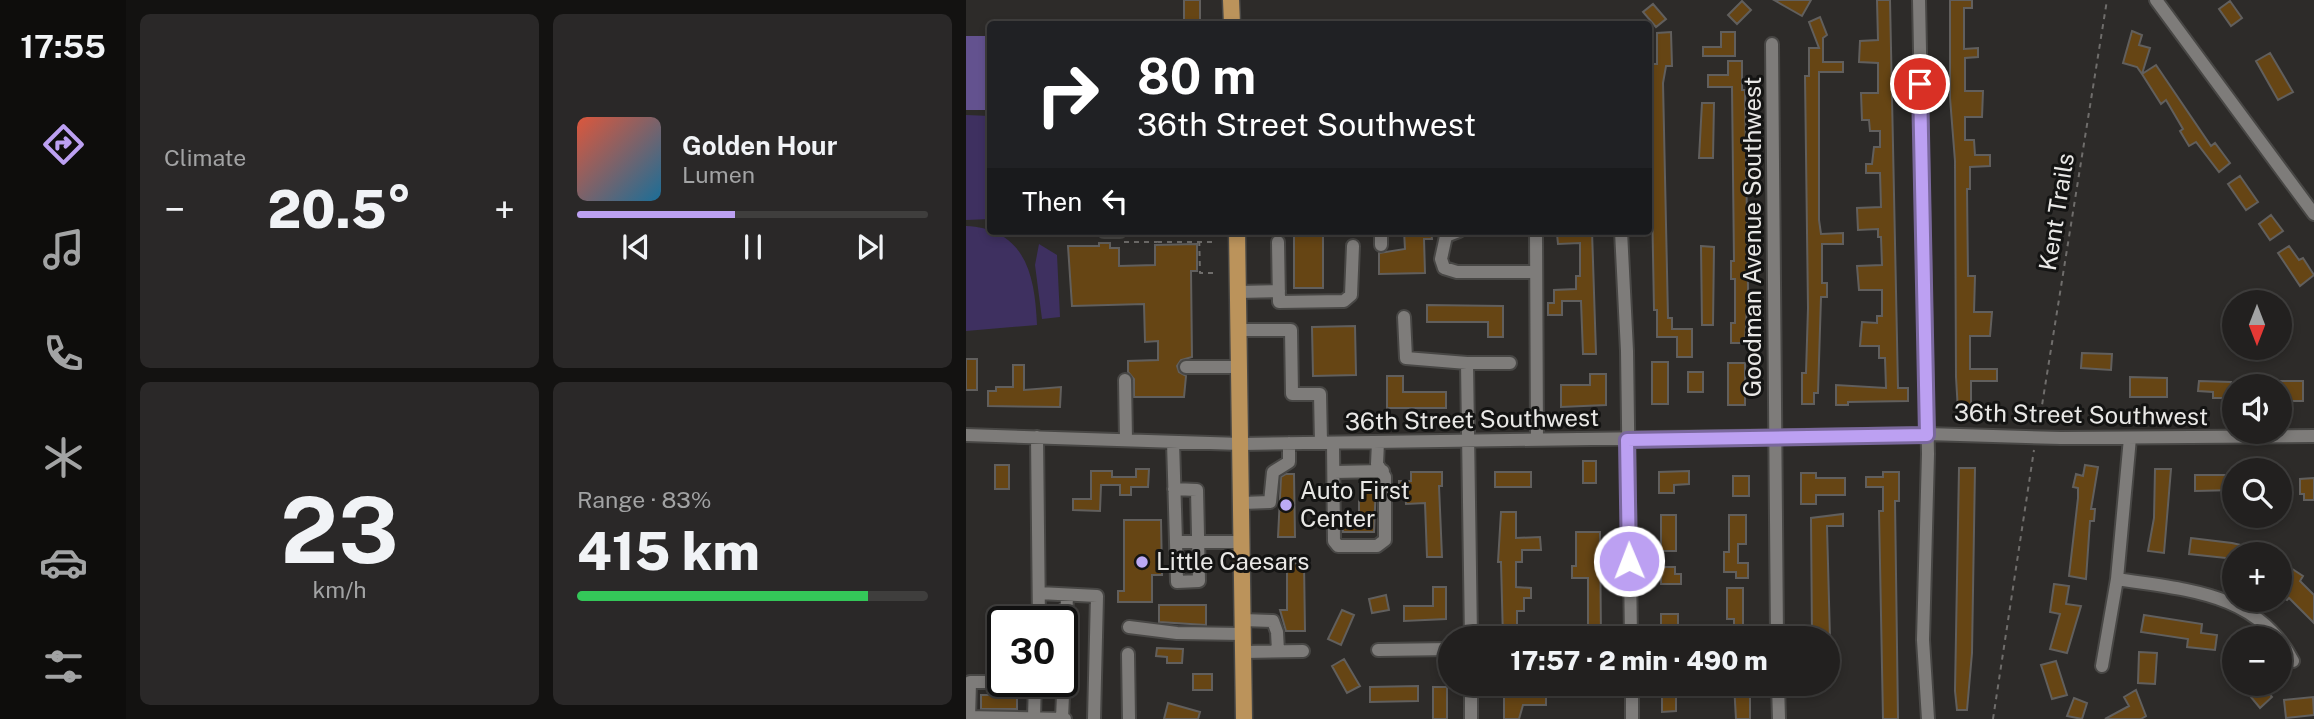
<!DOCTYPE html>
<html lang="en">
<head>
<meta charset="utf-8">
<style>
  :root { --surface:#22201f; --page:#2a2828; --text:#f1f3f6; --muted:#a2a3a4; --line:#3f3e3d; --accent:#bca0f2 }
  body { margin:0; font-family:"Public Sans",sans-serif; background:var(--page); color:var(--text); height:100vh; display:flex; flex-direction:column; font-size:26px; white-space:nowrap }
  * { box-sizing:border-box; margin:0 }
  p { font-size:23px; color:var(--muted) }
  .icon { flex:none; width:38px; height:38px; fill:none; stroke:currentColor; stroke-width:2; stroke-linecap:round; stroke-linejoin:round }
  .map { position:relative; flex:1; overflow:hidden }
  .sheet { display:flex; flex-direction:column; gap:14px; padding:14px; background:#131211; width:840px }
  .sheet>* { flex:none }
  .banner { position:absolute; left:21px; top:21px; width:665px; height:214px; border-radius:7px; box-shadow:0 4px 10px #0003,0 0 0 2px var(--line); background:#202124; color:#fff; overflow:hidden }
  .needle { width:46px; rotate:180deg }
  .tools { position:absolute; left:1256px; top:290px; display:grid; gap:14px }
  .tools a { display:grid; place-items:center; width:70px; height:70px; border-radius:50%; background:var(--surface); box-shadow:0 4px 10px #0003,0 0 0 2px var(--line); font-size:35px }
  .speed { position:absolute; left:21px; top:606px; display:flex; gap:14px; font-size:35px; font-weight:700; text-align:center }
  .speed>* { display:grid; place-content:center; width:91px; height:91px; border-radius:50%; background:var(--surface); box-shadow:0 4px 10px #0003,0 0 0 2px var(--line); line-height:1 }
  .speed .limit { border:4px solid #111; border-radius:10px; background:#fff; color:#111 }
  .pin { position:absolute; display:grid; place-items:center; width:60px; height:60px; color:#fff; margin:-30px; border:4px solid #fff; border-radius:50%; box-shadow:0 2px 7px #0007 }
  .me { position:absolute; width:77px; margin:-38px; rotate:359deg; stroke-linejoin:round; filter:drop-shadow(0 0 5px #0008) }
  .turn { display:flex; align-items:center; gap:24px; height:147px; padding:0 35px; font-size:32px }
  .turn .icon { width:91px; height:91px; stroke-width:2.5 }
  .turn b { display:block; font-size:49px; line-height:60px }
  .then { display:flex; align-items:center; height:66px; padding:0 35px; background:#0003; gap:14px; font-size:26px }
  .big { font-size:52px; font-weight:800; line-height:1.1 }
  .sheet .card { flex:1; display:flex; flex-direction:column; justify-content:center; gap:10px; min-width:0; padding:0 24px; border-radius:10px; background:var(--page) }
  .sheet .dial { align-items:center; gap:0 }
  .dial b { font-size:91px; line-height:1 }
  .song { display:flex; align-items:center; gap:21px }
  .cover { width:84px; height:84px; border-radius:10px; background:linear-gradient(135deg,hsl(10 70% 55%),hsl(200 70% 35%)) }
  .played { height:7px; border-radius:4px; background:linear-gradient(90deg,var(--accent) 45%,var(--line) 45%) }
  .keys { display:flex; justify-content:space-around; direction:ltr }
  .heat { display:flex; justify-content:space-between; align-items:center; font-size:38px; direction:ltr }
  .charge { height:10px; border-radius:5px; background:linear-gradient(90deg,#34c759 83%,var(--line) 0) }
  .sheet .tiles { flex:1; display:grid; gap:14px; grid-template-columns:repeat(2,1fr) }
  .trip { position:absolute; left:472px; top:626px; width:402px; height:70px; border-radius:35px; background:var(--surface); box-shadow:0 4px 10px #0003,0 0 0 2px var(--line); font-weight:800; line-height:70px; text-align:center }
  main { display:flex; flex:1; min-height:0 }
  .dock { display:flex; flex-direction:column; width:126px; justify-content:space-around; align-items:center; background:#0e0d0c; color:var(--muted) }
  .dock .icon { width:49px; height:49px }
  .dock .selected { color:var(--accent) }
  .dock b { font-size:32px; color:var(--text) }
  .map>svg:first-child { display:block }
</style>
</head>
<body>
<main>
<nav class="dock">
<b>17:55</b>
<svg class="icon selected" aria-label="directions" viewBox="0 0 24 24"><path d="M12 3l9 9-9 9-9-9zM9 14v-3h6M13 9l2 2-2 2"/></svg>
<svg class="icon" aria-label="music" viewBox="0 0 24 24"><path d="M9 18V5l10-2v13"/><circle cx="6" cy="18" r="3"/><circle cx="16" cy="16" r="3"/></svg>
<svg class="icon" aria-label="phone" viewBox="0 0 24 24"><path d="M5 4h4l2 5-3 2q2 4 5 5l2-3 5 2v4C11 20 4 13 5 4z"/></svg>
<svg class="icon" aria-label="climate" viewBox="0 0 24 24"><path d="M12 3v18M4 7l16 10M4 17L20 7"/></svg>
<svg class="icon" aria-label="car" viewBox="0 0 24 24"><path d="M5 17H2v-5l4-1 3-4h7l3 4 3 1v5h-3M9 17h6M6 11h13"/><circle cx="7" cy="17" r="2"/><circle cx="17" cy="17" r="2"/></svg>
<svg class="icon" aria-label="filters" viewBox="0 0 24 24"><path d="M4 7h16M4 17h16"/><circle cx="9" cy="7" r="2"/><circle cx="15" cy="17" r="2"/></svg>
</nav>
<section class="sheet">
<div class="tiles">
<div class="card"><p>Climate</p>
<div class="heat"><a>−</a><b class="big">20.5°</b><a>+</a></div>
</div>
<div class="card">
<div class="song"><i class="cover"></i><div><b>Golden Hour</b><p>Lumen</p></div></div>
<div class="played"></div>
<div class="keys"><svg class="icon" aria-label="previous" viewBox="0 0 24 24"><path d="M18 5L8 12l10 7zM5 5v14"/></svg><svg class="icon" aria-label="pause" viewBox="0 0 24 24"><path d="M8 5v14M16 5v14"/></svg><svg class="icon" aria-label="next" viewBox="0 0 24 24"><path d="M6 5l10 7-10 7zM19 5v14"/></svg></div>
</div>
<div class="card dial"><b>23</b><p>km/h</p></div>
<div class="card"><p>Range · 83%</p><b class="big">415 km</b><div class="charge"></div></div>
</div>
</section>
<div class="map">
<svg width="1348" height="719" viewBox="0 0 1348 719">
  <rect width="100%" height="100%" fill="#2d2b29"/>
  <path fill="#3e3060" d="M0,115L24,116V219L0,220Z
    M0,226C60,229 69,276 71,325L0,331Z
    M73,244L91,255L94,317L76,319L69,265Z"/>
  <path fill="#63528f" d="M0,36H24V110H0Z"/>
  <path fill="#664514" stroke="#615f5d" stroke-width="2" d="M218,0H234V24H218Z
    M808,0H845L836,16Z
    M911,0H924L932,388H942V401L882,402V405H870V385L920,388L919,358H913V346H894L896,322L911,323V316H916V290H893L891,266L916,265L915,237H912V229L892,230L891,208L915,207L914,173H900V164H906L908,147H914V131H904L903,120H896L895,93H912V63L893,62L894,41L912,40Z
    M984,0H1006V8H998V49L1012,48V57L999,58V91H1017L1016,117H999V140H1008L1009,155H1024V166L1004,167V189H1001L1002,276H1009L1008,312H1026L1024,336H1004V369H1031V381H1005V411H992L990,377L989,161L984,98Z
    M776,1L785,10L771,24L762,15Z
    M1264,1L1276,18L1265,26L1253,9Z
    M687,4L700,19L690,27L677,12Z
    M854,17L861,35L857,38V62H877V72H853V220L855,234L877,233V244H856V283H861V297H855L852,393H848V404H836V373H840L842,308L839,76H843V48H853L843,22Z
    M1166,31L1176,35L1173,45L1184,48L1176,74L1171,67L1157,63Z
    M705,32L706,66H700L697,83L702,318H706V329H726V357H711V337H691V310H688L684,89H686V64H691V33Z
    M755,32H769V56H737V47H755Z
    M1304,53L1327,92L1312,100L1290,61Z
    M762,61H776V90H779L782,289L779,343H765V323H769V279H765V261H768L766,87H742V75H762Z
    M1190,65L1245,146L1249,143L1264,163L1253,172L1230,142L1223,146L1214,131L1217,129L1200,100L1195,104L1176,74Z
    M736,103H748L747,158H733Z
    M1274,176L1292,202L1280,210L1262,184Z
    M1305,215L1317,231L1304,240L1293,224Z
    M328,231H357V288H328Z
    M438,231H465L466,239H458L459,273L413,274V253L439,249Z
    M613,231H626L630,354H617L615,301H596V315H582V303H588V290L610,289V276H614V243L592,244L591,234Z
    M133,243H144V248H153V266L189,265V245L231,244V271H225L226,357L215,360L211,366L213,372L220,376L218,397H168V379L162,372V361L192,360V341L179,342L178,304L106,306L102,246H133Z
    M735,246L748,247L747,325H736Z
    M1323,246L1333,260L1337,258L1348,275L1334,286L1312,253Z
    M461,305L537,306V337H522V322H461Z
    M389,326L390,375L347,376L346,327Z
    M1116,353L1146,354L1145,370L1115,368Z
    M0,359H11V390H0Z
    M686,362H702V404H686Z
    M762,363H779V405H762Z
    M47,365H58V390L95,387L94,407L22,406V391H30V387H47Z
    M722,372H737V392H722Z
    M624,374H640V405L595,407V385H624Z
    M421,376H437V392H480V408H421Z
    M1164,377L1201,378V397H1164Z
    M1233,381L1265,382V398H1247V392L1232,391Z
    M1314,381H1337V401H1314Z
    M617,461H630V483H617Z
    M29,465H43V489H29Z
    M1119,465L1132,467L1125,509H1129L1128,521H1124L1120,579L1103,576L1112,498V488L1107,487L1110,474L1117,476Z
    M993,468H1009L1006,653L1001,710H991L989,691Z
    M170,469H183L182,487H165V495H154V485H135L134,511L107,510V499H125V471H146V477H170Z
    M1189,469H1205L1198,553L1182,551L1188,518Z
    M723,471V484L708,485V493H693V472Z
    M445,472H476V486H473L476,557H461L459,503L440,504L439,491H433V481H445Z
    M529,472H565V487H529Z
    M917,472H933V501H929L932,719H917L913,511H917V487H900V477H917Z
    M835,473H850V478H879V495H850V504H835Z
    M320,474H328L329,537H312L315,477Z
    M1229,475H1269V490L1229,491Z
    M767,476H783V496H767Z
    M1348,478V500H1338V494H1334V479Z
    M393,484H410L408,532H377L376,513H393Z
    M535,512H550V538L574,537L575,550H556V562H550V587L565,588V598H558V611H551V639H537L535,562H532Z
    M877,514V526H861L864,639H846L845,518Z
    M695,515H710V551H695Z
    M763,515H780V544H772V563H782V578H770V572H758V552H763Z
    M158,520H195L196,575H186V602H152V591H158Z
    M610,532H634L635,639H622V578H606V566H610Z
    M1225,538L1266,543L1301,551L1300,555H1269V559L1223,554Z
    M1314,561L1337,576L1334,581L1348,595V623L1323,598L1321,600L1314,596Z
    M338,563L339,631H320L314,610H321V564Z
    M695,567H709V574H715V584H695Z
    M1088,584L1103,586L1100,604L1115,606L1101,653L1084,649L1094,614L1084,612Z
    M467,587H480V619L438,621V606H467Z
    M761,588H777V628H784V639H768V619H761Z
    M420,595L423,610L406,613L403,599Z
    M193,605H240V625L193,622Z
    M376,610L388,615L375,645L362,639Z
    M695,614H712V634H695Z
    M1178,615L1236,624L1235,633L1251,635L1249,650L1221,647L1222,639L1175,632Z
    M191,648L217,649L216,663H201V657L190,656Z
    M1173,652L1191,653L1189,684L1172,683Z
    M378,659L394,686L381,693L366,666Z
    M1090,661L1101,695L1086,699L1075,665Z
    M227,674H246V690H227Z
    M538,684H552V694H580V705H557L553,719H538Z
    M713,684H723V695L710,696V711L696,712V686Z
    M768,684H784V719H770Z
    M1287,684H1295L1306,697L1294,708L1280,691Z
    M452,686V701L404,702V687Z
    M467,687H481V719H467Z
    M1170,690L1180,716L1175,719H1139L1163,706L1158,697Z
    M15,695H51V709H15Z
    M1347,697L1348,715L1320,718L1318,700Z
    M1108,698L1121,703L1116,719L1101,716Z
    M202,703L234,712L232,719H198Z"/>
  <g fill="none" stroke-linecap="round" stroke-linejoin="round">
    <g stroke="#484745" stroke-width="16">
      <path id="minor" d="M953,0L962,454L957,640L962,719
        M1190,0L1348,214
        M806,44L811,639
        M138,231H154
        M415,231V245
        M493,231L480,236L475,259L478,268L491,272H570
        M570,231L571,440
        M655,231L661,351L665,639
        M312,242L313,302L378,301L385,295L387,246
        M272,292L313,291
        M438,317L440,358L501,363L505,639
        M273,330H325L326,394H354L355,443
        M501,363H544
        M220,367H274
        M159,380L160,440
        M0,435L275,444L961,434L1095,438L1348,436
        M71,437L73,621
        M207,442L210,542H276
        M367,443L368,541L372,546H411L419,540V477L411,464L412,442
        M368,472L417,471
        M208,489L231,490L233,581L211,582L210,542
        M276,503L304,502L307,472L323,462V443
        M1151,579C1220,590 1291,592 1327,661
        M73,593L131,596L128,719
        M277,620L307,621L311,632L312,651
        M163,627L211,633L277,634
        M412,650L485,649
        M278,652L337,651
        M162,654L163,719
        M1136,666L1151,579L1164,438
        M505,684V719
        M666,684V719
        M812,684L813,719
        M0,717L99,719
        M68,718L69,681
        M3,719L4,682H69
        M96,719L101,596"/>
    </g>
    <g stroke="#484745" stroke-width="19">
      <path id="major" d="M265,0L266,24
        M271,231L278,719"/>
    </g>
    <path stroke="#6f6d6b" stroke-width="2" stroke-dasharray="5 5" stroke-linecap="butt" d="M192,231V242H250
      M233,231L234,273H249
      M245,231V241
      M165,235L176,231
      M158,242H191
      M1073,424L1141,0
      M1027,719L1068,450"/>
    <use href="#minor" stroke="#7e7c7a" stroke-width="12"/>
    <use href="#major" stroke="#bb935b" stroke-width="16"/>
  </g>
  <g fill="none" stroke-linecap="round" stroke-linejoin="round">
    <g stroke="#7a689d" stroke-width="18">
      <path id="route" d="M663,561L661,440L961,435L954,84"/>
    </g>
    <use href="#route" stroke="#bca0f2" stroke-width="12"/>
  </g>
  <g fill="#bcaaf5" stroke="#141413" stroke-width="2.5">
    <circle cx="320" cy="505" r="7"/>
    <circle cx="176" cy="562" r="7"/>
  </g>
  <g text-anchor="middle" stroke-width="6" stroke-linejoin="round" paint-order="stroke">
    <g font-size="24" fill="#e9e8e6" stroke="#141413">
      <text transform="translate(1091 212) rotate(-81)" y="8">Kent Trails</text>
      <text transform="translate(787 237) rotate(-90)" y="8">Goodman Avenue Southwest</text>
      <text transform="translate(1115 415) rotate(1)" y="8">36th Street Southwest</text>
      <text transform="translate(506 420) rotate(-1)" y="8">36th Street Southwest</text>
    </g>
    <g font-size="24" fill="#e9e8e6" stroke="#141413" text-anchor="start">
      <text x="334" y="499">Auto First<tspan x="334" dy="28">Center</tspan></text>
      <text x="190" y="570">Little Caesars</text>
    </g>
  </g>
</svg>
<div class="tools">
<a><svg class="needle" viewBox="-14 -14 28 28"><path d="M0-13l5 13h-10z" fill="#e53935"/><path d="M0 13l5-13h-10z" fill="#a2a3a4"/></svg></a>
<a><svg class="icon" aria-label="sound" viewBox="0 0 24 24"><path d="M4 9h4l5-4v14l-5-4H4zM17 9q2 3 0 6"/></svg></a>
<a><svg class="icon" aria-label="search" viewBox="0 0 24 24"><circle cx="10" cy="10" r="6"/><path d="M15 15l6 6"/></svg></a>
<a>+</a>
<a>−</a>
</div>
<div class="speed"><div class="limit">30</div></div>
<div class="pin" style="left:954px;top:84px;background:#d93025"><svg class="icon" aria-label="arrive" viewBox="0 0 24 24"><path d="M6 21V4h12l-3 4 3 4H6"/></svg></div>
<svg class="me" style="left:663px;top:561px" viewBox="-20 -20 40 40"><circle r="17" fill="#bca0f2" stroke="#fff" stroke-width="3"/><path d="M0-11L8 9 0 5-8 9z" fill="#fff"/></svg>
<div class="trip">17:57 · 2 min · 490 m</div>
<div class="banner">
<div class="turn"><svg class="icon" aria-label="right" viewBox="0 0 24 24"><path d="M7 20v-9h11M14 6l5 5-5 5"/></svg><div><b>80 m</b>36th Street Southwest</div></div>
<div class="then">Then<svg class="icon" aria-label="left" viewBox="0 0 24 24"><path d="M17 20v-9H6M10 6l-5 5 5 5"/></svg></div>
</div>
</div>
</main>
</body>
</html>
